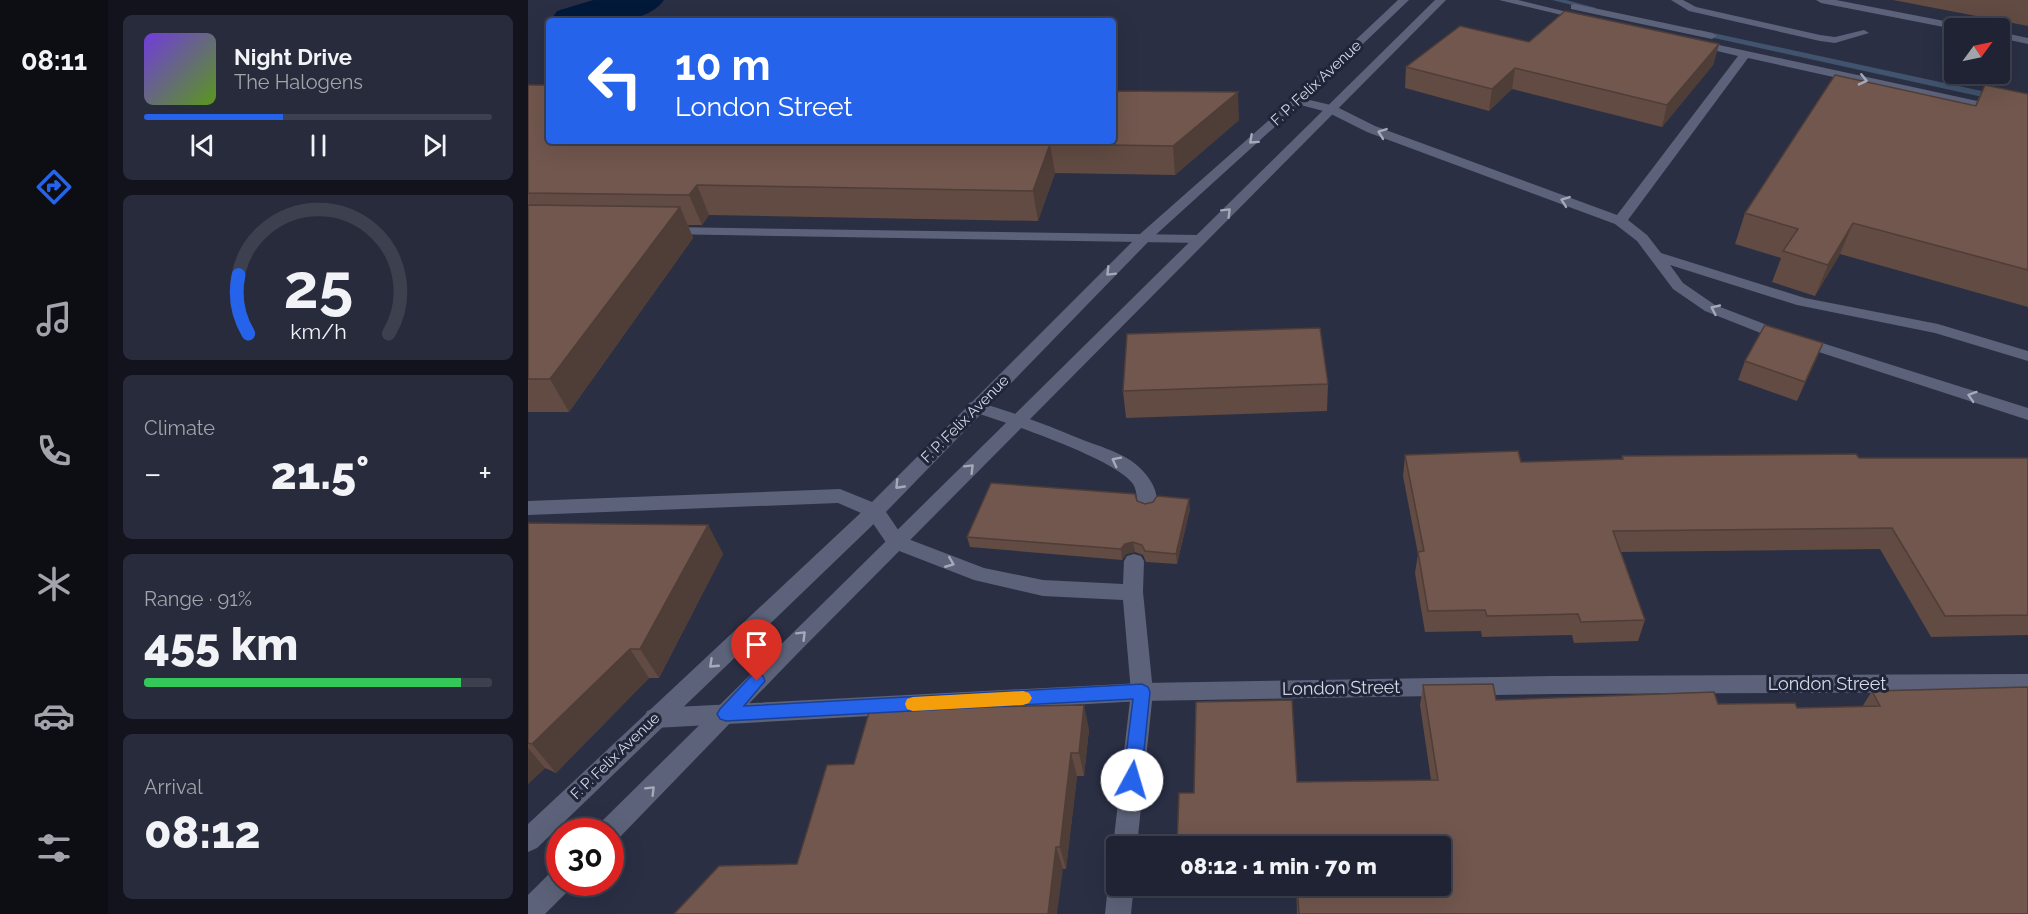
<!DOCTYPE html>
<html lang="en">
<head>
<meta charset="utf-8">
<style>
  :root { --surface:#202333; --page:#282b3b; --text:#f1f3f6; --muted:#a2a4ac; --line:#3d404e; --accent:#2563eb }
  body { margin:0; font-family:Raleway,sans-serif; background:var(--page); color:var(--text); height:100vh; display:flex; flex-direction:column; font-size:22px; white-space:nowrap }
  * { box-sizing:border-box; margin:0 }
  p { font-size:20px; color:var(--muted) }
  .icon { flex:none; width:33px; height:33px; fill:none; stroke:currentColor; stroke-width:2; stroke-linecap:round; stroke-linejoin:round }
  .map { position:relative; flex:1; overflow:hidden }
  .drawer { display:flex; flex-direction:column; gap:15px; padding:15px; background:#12131c; width:420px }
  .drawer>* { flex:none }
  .guide { position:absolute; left:18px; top:18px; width:570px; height:126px; border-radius:6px; box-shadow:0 6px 24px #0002,0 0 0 2px var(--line); background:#2563eb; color:#fff; overflow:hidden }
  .needle { width:39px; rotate:57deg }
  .tools { position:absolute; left:1416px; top:18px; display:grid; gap:12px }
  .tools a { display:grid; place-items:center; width:66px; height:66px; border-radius:6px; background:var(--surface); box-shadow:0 6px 24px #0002,0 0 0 2px var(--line); font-size:30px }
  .speed { position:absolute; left:18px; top:818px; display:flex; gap:12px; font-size:30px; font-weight:700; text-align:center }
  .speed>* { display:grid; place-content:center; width:78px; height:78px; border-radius:50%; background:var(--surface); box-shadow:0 6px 24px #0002,0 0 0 2px var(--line); line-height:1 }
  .speed .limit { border:9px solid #d22; background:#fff; color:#111 }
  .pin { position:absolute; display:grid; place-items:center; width:51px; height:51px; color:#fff; margin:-62px -26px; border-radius:50% 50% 50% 0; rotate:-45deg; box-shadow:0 0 6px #0007 }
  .pin .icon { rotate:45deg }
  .me { position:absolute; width:66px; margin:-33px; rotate:6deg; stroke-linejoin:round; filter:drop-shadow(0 0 4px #0008) }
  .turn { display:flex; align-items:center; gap:21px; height:126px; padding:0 30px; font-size:27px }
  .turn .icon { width:78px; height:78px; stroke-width:2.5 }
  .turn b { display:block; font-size:42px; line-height:51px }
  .big { font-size:45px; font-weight:800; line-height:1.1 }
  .drawer .card { flex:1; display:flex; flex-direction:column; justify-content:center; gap:9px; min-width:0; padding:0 21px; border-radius:9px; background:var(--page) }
  .drawer .dial { align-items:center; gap:0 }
  .dial svg { height:156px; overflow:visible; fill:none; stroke:var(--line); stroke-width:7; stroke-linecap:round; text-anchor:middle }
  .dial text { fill:var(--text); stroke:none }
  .song { display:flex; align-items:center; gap:18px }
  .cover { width:72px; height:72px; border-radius:9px; background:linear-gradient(135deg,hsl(260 70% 55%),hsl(90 70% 35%)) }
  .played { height:6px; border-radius:3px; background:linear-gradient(90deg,var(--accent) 40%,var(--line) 40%) }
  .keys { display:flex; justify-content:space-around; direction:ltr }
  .heat { display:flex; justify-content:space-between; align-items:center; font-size:33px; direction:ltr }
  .charge { height:9px; border-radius:4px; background:linear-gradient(90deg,#34c759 91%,var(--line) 0) }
  .trip { position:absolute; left:578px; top:836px; width:345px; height:60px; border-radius:6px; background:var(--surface); box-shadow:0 6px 24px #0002,0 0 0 2px var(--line); font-weight:800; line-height:60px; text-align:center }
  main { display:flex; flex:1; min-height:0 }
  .dock { display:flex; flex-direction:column; width:108px; justify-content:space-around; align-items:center; background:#0d0e14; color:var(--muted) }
  .dock .icon { width:42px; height:42px }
  .dock .active { color:var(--accent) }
  .dock b { font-size:27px; color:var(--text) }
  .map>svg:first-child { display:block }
</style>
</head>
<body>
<main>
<nav class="dock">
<b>08:11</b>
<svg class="icon active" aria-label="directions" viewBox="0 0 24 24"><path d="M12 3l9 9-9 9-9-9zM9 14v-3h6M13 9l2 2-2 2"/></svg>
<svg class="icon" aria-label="music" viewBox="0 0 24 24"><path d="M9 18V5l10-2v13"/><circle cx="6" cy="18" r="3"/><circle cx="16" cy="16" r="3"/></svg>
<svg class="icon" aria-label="phone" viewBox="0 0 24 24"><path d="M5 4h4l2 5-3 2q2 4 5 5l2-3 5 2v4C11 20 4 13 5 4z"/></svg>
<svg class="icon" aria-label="climate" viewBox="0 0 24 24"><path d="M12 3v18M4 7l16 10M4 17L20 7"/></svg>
<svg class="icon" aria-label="car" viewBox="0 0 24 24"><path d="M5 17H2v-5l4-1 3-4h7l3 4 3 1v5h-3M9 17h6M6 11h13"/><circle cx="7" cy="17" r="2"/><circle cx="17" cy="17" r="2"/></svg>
<svg class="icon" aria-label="filters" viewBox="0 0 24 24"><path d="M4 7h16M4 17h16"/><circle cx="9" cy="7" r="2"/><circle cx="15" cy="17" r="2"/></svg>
</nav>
<section class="drawer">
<div class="card">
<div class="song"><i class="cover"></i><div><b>Night Drive</b><p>The Halogens</p></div></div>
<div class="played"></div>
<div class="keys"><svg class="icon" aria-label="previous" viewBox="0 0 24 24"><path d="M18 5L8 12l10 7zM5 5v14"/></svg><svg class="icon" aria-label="pause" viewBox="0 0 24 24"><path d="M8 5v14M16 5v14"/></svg><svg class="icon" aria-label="next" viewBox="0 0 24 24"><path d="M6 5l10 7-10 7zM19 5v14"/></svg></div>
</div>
<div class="card dial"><svg viewBox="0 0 100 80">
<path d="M14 69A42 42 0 1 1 86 69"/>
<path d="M14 69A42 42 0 0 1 9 39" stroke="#2563eb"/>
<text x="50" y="56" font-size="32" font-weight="700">25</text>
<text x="50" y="72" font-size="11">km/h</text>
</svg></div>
<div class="card"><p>Climate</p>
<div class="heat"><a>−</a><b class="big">21.5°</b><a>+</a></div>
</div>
<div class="card"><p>Range · 91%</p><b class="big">455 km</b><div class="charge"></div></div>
<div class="card"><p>Arrival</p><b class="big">08:12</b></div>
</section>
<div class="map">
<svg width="1500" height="914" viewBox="0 0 1500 914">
  <rect width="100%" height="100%" fill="#2a2f44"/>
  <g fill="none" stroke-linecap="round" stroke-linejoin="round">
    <path fill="#42536e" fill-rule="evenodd" d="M1024,0H1038L1068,8L1064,10Z
      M1171,30L1500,101V107L1168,34L1167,32Z"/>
    <path fill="#03193a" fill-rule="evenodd" d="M65,0H136C116,29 54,21 22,21L29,11Z"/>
    <path fill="#5c6279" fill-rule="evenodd" d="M971,0H990L1064,18L1059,21Z
      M1143,0H1155L1168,7L1292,35L1307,37L1336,30L1341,33L1307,43L1292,41L1161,11Z
      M1047,4L1184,33L1189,36L1184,39L1043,9V5Z
      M1168,40L1500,112V120L1220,58L1100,220L1119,235L1133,253L1277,298L1410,324L1500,351V361L1407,333L1269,305L1142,265L1155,283L1187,305L1247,328L1500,408V420L1235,334L1177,311L1145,289L1109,241L1087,224L839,132L799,112L765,103L763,101L769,97L807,106L847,126L1089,215L1210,56L1164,45V41Z
      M140,227L672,235L679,239L672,243L135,234L133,231L135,228Z
      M447,401C484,412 520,425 555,440C571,446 588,451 602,460C616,469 636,492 626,510L619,512L612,510C608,502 610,492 605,484C589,459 473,420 441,411L438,407L441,403Z
      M312,489L354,506L375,537L456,568L515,580L595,584L596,561L599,556L606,554L613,556L616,561L615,592L625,692L622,699L614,701L606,699L603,692L595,600L515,596L446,580L361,547L340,516L310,503L0,515V501Z"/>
    <path fill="#5c6279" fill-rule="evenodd" d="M1288,0H1308L1437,25L1442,28L1426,29L1293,3Z
      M1472,32L1500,38V44L1472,38Z
      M614,683L622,685L625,692L609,846H588V854L585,846L603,692L606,685Z
      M588,875V885H606L603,914H577L580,885L584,876Z"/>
    <path fill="#5c6279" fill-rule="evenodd" d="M1500,674V692L1026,694L614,701L127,728L119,725L116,718L119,711L127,708L614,683L1026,676Z"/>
    <path fill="#5c6279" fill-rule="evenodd" d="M870,0H881L773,103L622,240L354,516L9,848L0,852V824L340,506L612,234L765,99Z
      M907,0H918L269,654L90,839L82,842V831H69L72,823Z
      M32,869V882H44L41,890L17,914H0V895L23,872Z"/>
  </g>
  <path fill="#614b43" d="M1365,0H1500V26Z
    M1001,42L1191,44L1185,65L1134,127L984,89L961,111L877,88L878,67Z
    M0,85L711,120L647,175L527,173L510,221L181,215L174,225H160L165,238L41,412H0Z
    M1457,85L1500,94V307L1312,254L1287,296L1244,282L1253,258L1207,244L1217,213L1447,105Z
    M1295,343L1269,401L1210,380L1217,361Z
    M800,384L799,411L598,418L595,391Z
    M877,455L993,462L1094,459V456L1331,458H1500V635L1403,637L1352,549L1093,552L1117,620L1110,641L1046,643L1044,635L954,637L953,631L897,632L887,573L890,554L875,476Z
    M609,501L617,504L662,509L649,564L618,562L615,555L607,552L598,554L594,560L442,547L439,537Z
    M0,523L180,525L195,554L131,678H121L28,773L17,768L0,784Z
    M895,685L968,700L1190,704L1269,708L1334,707L1344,691L1500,914H769L768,885H912L666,793L769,782L903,780L892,705Z
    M561,729L556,776H549L538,869L269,864L326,764Z"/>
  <path fill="#4f3d37" d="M1191,44L1185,65L1134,127L1139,105Z
    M987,68L984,89L961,111L964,89Z
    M710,92L711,120L647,175L645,146Z
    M522,144L527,173L510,221L505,191Z
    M169,185L181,215L174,225L161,195Z
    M152,207L165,238L41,412L22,379Z
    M1325,223L1312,254L1287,296L1300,265Z
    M1295,343L1287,362L1269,401L1277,382Z
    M661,499L662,509L649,564L648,554Z
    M180,525L195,554L131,678L112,649Z
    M605,542L607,552L598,554L594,560L593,549L597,544Z
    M102,649L121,678L28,773L4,744Z
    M556,705L561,729L556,776L551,753Z
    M0,748L17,768L0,784Z
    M543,753L549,776L538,869L532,847Z
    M528,847L535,869L529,914H520Z"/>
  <path fill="#71574e" stroke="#4f3d37" stroke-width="1.5" d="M1037,11L1191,44L1139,105L987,68L964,89L878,67L932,26L1001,42Z
    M1307,75L1448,106L1457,85L1500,94V270L1325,223L1300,265L1255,251L1270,229L1217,213Z
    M0,85H21V141H585V91L710,92L645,146L522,144L505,191L169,185L161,195L0,193Z
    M0,205L152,207L22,379H0Z
    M1237,325L1295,343L1277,382L1217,361Z
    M792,328L800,384L595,391L599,334Z
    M990,451L993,462L1095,459L1094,456L1328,454L1331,458H1500V615L1417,616L1364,528L1085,531L1117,620L1053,622L1050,614L959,616L957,610L900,611L890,552L896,551L877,455Z
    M463,483L607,494L609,501L617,504L625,502L629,496L661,499L648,554L617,551L614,545L605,542L597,544L593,549L439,537Z
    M0,523L180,525L112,649H102L4,744L0,743Z
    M965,684L968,700L1186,692L1190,704L1267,703L1269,708L1352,706L1344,691L1500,687V914H771L769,885H912V846H649L651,793H666L668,702L764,700L769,782L910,780L895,685Z
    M556,705L551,753H543L532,847H528L520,914H146L191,866L269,864L299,765L326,764L342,709Z"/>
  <defs><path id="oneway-chevron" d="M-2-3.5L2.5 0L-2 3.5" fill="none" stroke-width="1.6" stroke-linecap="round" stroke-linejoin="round" transform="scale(1.5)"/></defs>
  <g stroke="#a5aabb">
    <use href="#oneway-chevron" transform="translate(1335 80) rotate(13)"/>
    <use href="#oneway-chevron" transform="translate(854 133) rotate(-160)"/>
    <use href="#oneway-chevron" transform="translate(725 140) rotate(138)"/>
    <use href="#oneway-chevron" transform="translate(1037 201) rotate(-160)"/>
    <use href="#oneway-chevron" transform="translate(699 212) rotate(-45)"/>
    <use href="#oneway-chevron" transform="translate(582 272) rotate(135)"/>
    <use href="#oneway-chevron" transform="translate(1187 309) rotate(-155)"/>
    <use href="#oneway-chevron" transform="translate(1444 396) rotate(-162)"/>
    <use href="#oneway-chevron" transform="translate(588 461) rotate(-153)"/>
    <use href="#oneway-chevron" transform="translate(442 468) rotate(-45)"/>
    <use href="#oneway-chevron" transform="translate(371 485) rotate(134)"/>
    <use href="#oneway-chevron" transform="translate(422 563) rotate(22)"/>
    <use href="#oneway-chevron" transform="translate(274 635) rotate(-45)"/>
    <use href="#oneway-chevron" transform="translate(185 664) rotate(137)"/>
    <use href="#oneway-chevron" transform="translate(123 790) rotate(-45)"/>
  </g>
  <path fill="#2563eb" stroke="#184099" stroke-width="1.5" d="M229,674L235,676L237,681L216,706L614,684L620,687L622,692L613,780L611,786L604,788L598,786L595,780L605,699L198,721L192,719L189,714L192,709L223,676Z"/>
  <path fill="#f59e0b" d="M495,691L501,693L504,698L501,703L495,705L385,711L379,709L377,704L379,699L385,697Z"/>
  <g text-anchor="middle" stroke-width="6" stroke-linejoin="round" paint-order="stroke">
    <g font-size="15" fill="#d6dae7" stroke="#212539">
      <text transform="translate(788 83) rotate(-43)" y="5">F. P. Felix Avenue</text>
      <text transform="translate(437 419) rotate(-45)" y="5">F. P. Felix Avenue</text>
      <text transform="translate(87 756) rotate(-44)" y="5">F. P. Felix Avenue</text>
    </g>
    <g font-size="18" fill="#d6dae7" stroke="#212539">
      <text x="1299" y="690">London Street</text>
      <text transform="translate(813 688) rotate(-1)" y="6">London Street</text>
    </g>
  </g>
</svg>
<div class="tools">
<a><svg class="needle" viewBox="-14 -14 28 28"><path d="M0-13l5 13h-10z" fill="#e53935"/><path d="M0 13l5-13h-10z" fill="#a2a4ac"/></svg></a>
</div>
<div class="speed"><div class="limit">30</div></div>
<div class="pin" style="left:229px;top:681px;background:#d93025"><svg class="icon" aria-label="arrive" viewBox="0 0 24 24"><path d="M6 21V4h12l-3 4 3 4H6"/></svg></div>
<svg class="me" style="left:604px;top:780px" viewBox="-20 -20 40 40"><circle r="19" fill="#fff"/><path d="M0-13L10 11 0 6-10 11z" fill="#2563eb"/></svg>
<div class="trip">08:12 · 1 min · 70 m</div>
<div class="guide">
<div class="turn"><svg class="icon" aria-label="left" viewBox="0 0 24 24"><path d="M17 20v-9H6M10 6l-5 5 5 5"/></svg><div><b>10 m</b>London Street</div></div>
</div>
</div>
</main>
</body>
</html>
